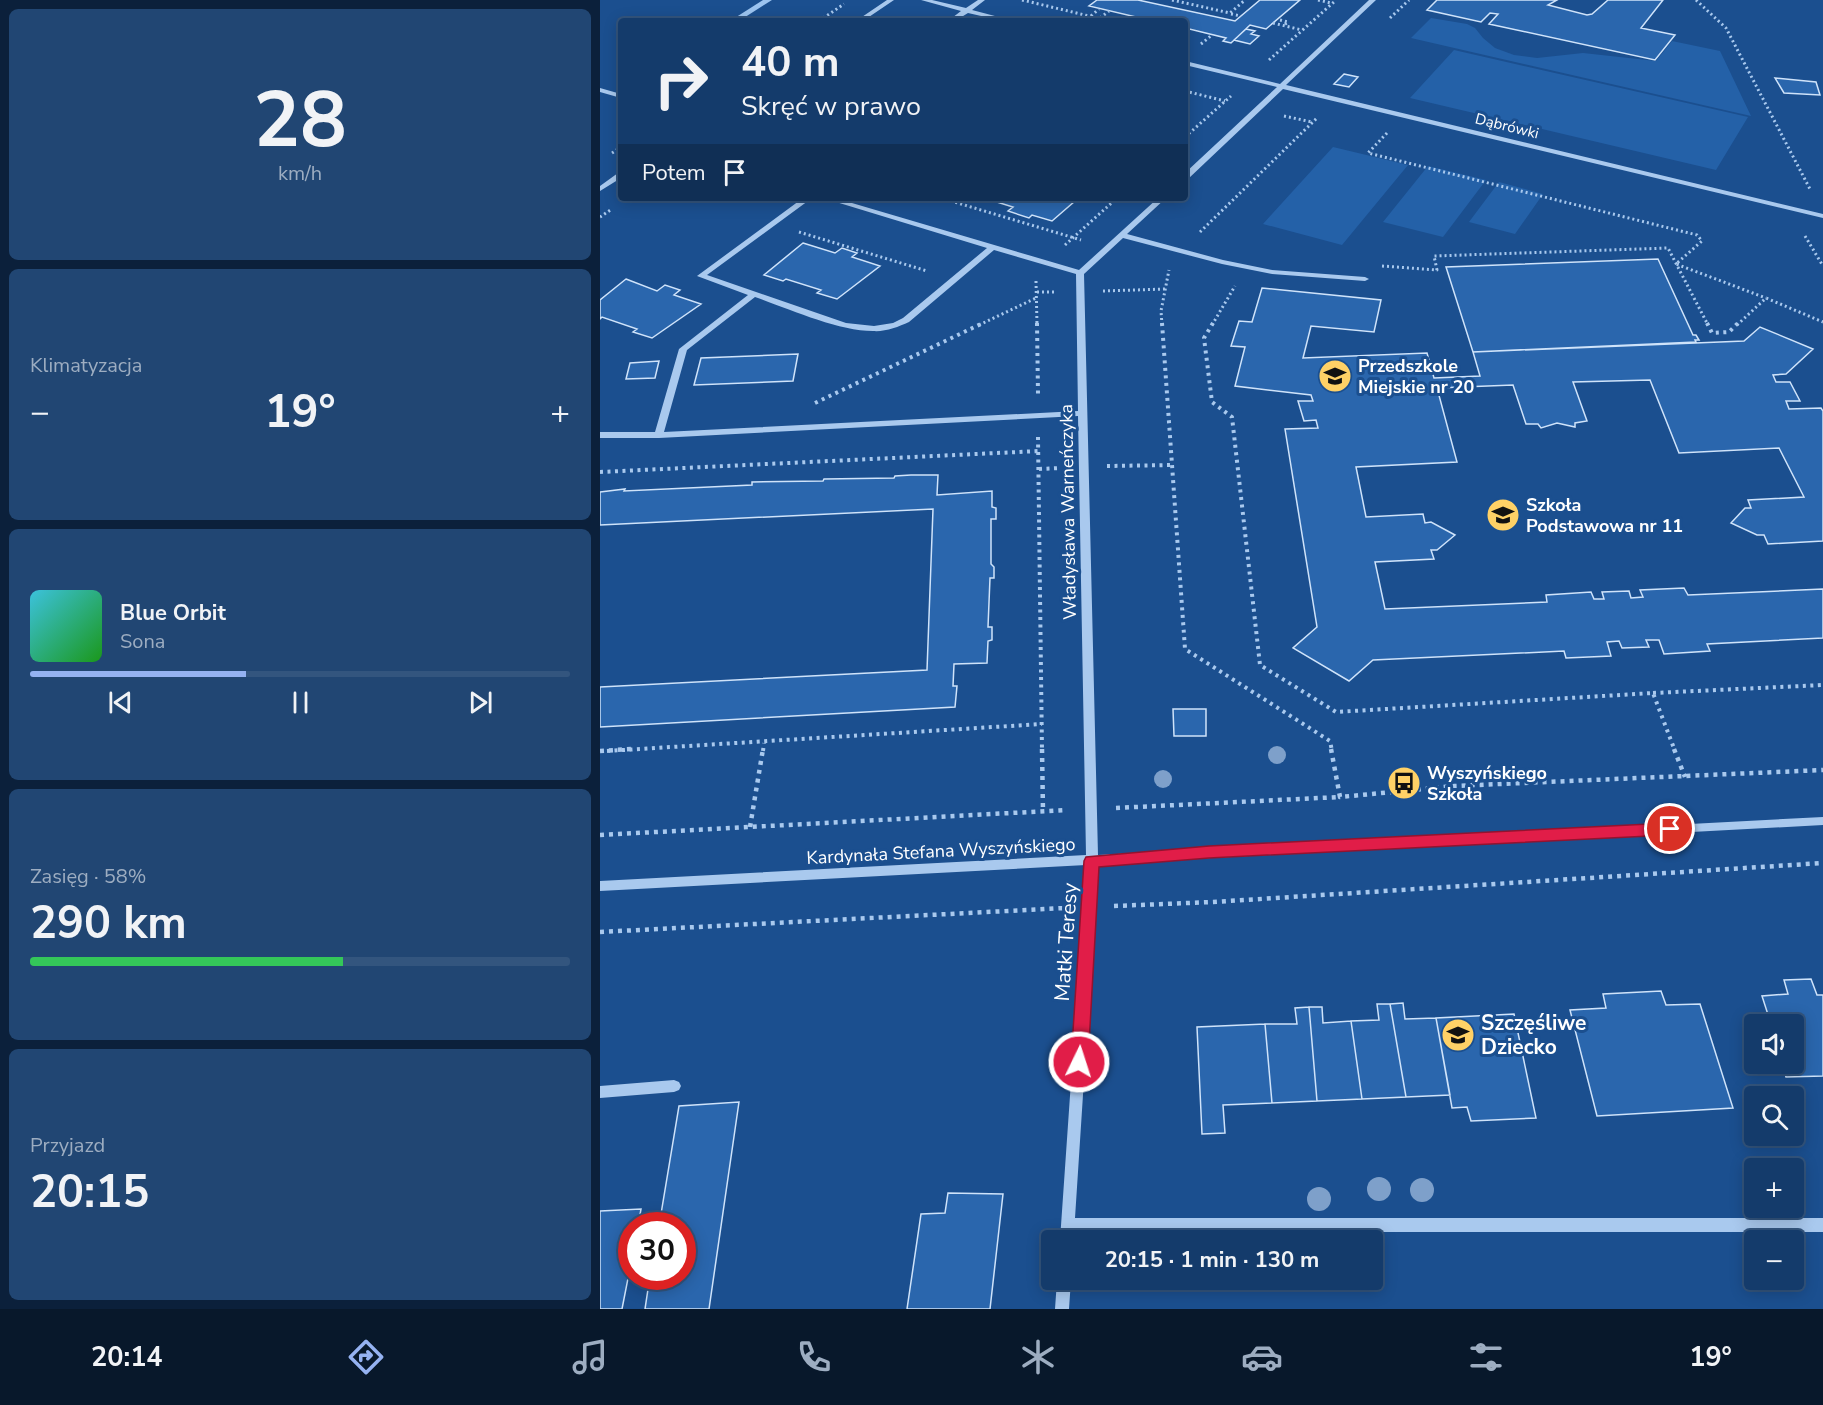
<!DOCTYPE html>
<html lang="pl">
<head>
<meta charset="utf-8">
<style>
  :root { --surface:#143b6b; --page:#214673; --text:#f1f3f6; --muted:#9dadc1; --line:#33557e; --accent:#95b2f1 }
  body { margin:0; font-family:"Nunito Sans",sans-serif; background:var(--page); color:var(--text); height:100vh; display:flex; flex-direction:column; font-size:22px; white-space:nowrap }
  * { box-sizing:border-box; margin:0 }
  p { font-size:20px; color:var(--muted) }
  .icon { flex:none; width:33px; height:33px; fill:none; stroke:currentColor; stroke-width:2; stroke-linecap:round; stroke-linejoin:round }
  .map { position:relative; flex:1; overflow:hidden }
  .sheet { display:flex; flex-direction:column; gap:9px; padding:9px; background:#0b203b; width:600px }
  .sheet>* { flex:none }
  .hud { position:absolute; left:18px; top:18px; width:570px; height:183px; border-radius:6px; box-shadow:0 3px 15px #0003,0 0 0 2px var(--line); background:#143b6b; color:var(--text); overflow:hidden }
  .controls { position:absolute; left:1144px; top:1014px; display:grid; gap:12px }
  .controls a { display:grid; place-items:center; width:60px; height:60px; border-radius:6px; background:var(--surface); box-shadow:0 3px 15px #0003,0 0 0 2px var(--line); font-size:30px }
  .speed { position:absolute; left:18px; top:1212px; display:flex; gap:12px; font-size:30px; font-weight:700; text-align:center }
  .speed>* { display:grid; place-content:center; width:78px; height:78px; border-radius:50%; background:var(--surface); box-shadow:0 3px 15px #0003,0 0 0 2px var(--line); line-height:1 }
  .speed .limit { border:9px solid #d22; background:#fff; color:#111 }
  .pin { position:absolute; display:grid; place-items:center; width:51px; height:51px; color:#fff; margin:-26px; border:3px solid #fff; border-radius:50%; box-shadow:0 2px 6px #0007 }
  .me { position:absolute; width:66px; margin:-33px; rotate:4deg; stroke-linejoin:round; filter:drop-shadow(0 0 4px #0008) }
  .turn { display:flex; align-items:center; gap:21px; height:126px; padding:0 24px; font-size:27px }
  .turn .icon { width:78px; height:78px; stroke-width:2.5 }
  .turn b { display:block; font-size:42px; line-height:51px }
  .then { display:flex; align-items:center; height:57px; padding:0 24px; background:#0003; gap:12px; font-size:22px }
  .big { font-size:45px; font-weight:700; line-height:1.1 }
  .sheet .widget { flex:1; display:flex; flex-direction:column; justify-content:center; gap:9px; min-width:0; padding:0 21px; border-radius:9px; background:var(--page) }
  .sheet .dial { align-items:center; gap:0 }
  .dial b { font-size:78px; line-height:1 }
  .song { display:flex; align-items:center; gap:18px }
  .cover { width:72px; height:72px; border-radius:9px; background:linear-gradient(135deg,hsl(190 70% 55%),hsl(120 70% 35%)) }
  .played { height:6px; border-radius:3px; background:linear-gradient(90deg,var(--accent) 40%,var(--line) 40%) }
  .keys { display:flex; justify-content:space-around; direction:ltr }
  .heat { display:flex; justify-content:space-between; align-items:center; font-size:33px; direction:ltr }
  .charge { height:9px; border-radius:4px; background:linear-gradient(90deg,#34c759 58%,var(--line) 0) }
  .trip { position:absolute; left:441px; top:1230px; width:342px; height:60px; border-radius:6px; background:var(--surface); box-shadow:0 3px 15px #0003,0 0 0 2px var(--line); font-weight:700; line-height:60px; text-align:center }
  .tab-bar { display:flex; height:96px; justify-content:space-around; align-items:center; background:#08182b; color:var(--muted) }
  .tab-bar .icon { width:42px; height:42px }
  .tab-bar .active { color:var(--accent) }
  .tab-bar b { font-size:27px; color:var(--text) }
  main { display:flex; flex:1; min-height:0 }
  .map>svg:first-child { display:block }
</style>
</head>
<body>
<main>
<section class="sheet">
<div class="widget dial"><b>28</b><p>km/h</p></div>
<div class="widget"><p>Klimatyzacja</p>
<div class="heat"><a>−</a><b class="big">19°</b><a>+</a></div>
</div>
<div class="widget">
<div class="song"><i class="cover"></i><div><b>Blue Orbit</b><p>Sona</p></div></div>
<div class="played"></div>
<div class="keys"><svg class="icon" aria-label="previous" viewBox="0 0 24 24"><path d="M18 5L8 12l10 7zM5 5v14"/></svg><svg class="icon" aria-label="pause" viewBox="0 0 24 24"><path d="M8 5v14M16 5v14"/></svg><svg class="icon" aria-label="next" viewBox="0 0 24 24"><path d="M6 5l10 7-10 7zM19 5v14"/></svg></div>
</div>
<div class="widget"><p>Zasięg · 58%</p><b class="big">290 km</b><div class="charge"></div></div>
<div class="widget"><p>Przyjazd</p><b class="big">20:15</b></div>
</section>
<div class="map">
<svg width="1223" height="1309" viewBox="0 0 1223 1309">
  <rect width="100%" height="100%" fill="#1b4f8f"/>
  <path fill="#2461a8" d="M831,18L867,24L875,28L883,38L895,48L914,55L937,58L983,53L1056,61L1072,41L1120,51L1151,116L811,38Z
    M854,50L1148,117L1116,170L810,98Z
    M733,147L808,165L742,245L663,224Z
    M828,166L886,180L843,237L783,222Z
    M899,182L943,194L915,234L869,222Z"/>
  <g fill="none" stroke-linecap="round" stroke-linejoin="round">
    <path fill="#9cc4f0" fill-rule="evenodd" d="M163,0H172L139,21H130Z"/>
  </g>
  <path fill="#2a66ad" stroke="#cfe3fa" stroke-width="1.5" d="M497,0H538L635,21L660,0H700L666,29L650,25L631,43L623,41L626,38L585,28V21H553L489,6Z
    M837,0H957L948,5L987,15L992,14L1008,0H1063L1041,28L1075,35L1055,60L889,24L898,14L890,13L881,22L827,10Z
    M646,29L655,31L651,34L659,36L650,44L634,40Z
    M744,74L758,77L749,87L734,84Z
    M1175,78L1216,82L1220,95L1184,93Z
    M384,198H474L472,200L475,201L452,221L432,215L429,218L408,211L413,207Z
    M203,243L235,253L242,248L257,253L252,257L280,266L237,299L217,293L221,290L186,279L183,281L164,275Z
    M1058,259L1093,335H1096L1099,340H1095L1096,342L873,352L846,267Z
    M26,279L57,291L65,285L80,290L74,295L101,304L52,338L33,332L37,329L2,317L0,319V300Z
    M662,288L781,300L774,332L711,326L703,358L827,353L834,378L880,376L873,352L1144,341L1160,327L1213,349L1186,374L1173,375L1176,382H1190L1200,401H1186L1189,409L1221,408L1223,411V541L1168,544L1164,535H1157L1131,523L1145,508H1151L1148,500L1204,497L1179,448L1079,453L1050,380L973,382L987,421L975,423V427L957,423L941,428L938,424H926L913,385L837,388L857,462L756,467L766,517L823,514L825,523L831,522L855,535L837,550H831L834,559L775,562L785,609L947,602L946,595L991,592L994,599H1004L1002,592L1029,591L1031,598L1043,597L1040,590L1084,588L1088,595L1223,589V638L1107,644L1110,651L1064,654L1059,640H1046L1049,647L1022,648L1019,641L1007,642L1011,656L966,658L964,651L773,660L749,681L693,648L717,627L685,429L718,428L716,420L704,421L698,401H713L711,395L635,386L645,347L631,346L639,321L652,322Z
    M198,354L193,381L94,385L101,358Z
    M59,361L55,378L26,379L30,363Z
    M311,475H338L337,495L392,491V507L396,508V519H391V564L394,567V578H390L388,627H392V640L388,641L387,663L354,664L353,686H357L355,707L0,727V687L327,670L333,509L0,525V492L25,489L24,491L152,485V482L223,481L224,479L294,478L295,476Z
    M573,709H606V736H574Z
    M1211,979L1217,995H1223V1076L1186,1077L1182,1064H1194V1024H1171L1162,996L1188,994L1184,980Z
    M1061,991L1066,1005L1100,1004L1133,1108L997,1116L970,1010L1006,1008L1003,994Z
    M803,1003L805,1019L836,1018L850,1095L806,1097L790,1004Z
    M777,1004H790L806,1097L762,1099L751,1021L779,1020Z
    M709,1007L717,1101L672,1103L665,1024H697L695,1008Z
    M709,1007H722L723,1023L751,1021L762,1099L717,1101Z
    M914,1014L936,1118L871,1121L867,1107L852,1108L836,1018Z
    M665,1024L672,1103L623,1105L625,1133L602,1134L597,1027Z
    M139,1102L109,1309H45L50,1276H82V1226H59L79,1106Z
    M348,1193L403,1194L390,1309H307L321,1214L345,1213Z
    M41,1209L38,1226H32V1258L22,1309H0V1211Z"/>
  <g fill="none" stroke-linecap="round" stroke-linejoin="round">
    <path stroke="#a9c9ee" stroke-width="3" stroke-dasharray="2 3" stroke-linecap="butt" d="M422,0L510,21
      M572,0L630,13L645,0
      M718,0L731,3
      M1096,0L1126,28L1211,191
      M631,14L641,16
      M491,16L499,9
      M500,18L509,11
      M790,18L809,0
      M680,20L688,22L684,25
      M219,21L244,4
      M673,23L702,30
      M601,44L612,35
      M669,60L735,1
      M585,91L625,101
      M684,116L712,122
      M787,133L768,153L1097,235L1102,241L1076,264L1166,298
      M585,137L631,96
      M12,153L21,147
      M341,198L481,240
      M0,217L12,209
      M199,232L327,271
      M600,232L717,118
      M1205,236L1223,266
      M465,245L517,198
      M782,266L837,270L834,256L1068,248L1108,325
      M436,281L437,325
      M503,291L566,289
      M437,292H457
      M379,325L436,298
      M562,325L561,311L569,270
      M612,325L635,286
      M1137,325L1166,298L1223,322"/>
    <path stroke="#a9c9ee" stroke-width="4" stroke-dasharray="3 4.5" stroke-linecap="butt" d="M437,323L438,394
      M562,323L585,649L730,741L732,751
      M613,323L604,338L612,402L632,417L660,665L736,712L1053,693L1075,751
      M1107,323L1112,333L1129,332L1138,323
      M215,403L383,323
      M438,437L442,751
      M507,466L572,465
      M439,469L460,468
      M0,472L439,451
      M1053,693L1223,685
      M7,751L442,724
      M163,751L164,743"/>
    <path stroke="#a9c9ee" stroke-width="4.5" stroke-dasharray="4 5" stroke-linecap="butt" d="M442,749L443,812
      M731,749L740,797L854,786L1223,770
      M1074,749L1085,777
      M0,751L31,749
      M516,808L740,797
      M150,827L163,749
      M0,835L467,810
      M514,906L613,902L1223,863
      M0,932L465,908"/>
    <path fill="#a9c9ee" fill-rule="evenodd" d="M287,0H294L263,21H256Z
      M321,0H332L366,8L378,0H385L372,10L414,21H403L368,13L355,21H348L361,11Z
      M769,0H776L686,85L1223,214V218L683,89L588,179H585V173L677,87L585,65V61L680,84Z
      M0,88L21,94V98L0,92Z
      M18,173H21V178L0,191V186Z
      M203,198H212L107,275L246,323L274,326L293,323L303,318L387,248L223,198H235L479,270L558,198H566L527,234L623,260L672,270L765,277L769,279L765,281L672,274L622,264L523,238L484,274L498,855L1223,817V825L498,864L475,1218H1223V1232H475L474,1240H460L486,865L0,891V881L486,855L478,416L59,438H0V432H55L79,349L148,295L97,276ZM394,250L476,274L478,411L64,432L87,350L155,297C189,309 238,331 273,331C285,332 298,327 309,322Z
      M74,1080L79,1082L81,1086L79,1090L74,1092L0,1098V1086Z
      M457,1280H471L469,1309H455Z"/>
  </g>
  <g fill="#7ea0ca">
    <circle cx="677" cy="755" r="9"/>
    <circle cx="563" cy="779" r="9"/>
    <circle cx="779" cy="1189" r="12"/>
    <circle cx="822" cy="1190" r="12"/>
    <circle cx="719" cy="1199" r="12"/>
  </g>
  <path fill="#e11d48" stroke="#92132f" stroke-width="1.5" d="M1070,823L1076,825L1078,829L1076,833L1070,835L609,858L499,867L488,1062L485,1067L479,1070L473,1067L471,1062L484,861L486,857L609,846Z"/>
  <defs>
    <g id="school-disc" transform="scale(1.725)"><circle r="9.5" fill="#ffd166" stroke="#1b4f8f"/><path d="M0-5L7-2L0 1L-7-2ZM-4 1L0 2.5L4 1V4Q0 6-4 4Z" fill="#111"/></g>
    <g id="bus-disc" transform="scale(1.725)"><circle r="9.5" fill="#ffd166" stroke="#1b4f8f"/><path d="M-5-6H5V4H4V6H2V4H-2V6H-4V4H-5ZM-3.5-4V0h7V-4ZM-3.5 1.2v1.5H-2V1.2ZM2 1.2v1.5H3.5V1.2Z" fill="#111"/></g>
  </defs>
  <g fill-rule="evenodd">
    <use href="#school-disc" x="735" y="376"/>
    <use href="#school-disc" x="903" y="515"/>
    <use href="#bus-disc" x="804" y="783"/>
    <use href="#school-disc" x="858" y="1035"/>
  </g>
  <g text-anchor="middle" stroke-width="6" stroke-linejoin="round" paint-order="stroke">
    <g font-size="15" fill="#fff" stroke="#1b4f8f">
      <text transform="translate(907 126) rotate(14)" y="5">Dąbrówki</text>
    </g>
    <g font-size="18" font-weight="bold" fill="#fff" stroke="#1b4f8f" text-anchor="start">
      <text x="758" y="372">Przedszkole<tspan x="758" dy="21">Miejskie nr 20</tspan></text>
      <text x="926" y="511">Szkoła<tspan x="926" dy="21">Podstawowa nr 11</tspan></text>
      <text x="827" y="779">Wyszyńskiego<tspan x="827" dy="21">Szkoła</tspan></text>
    </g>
    <g font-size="18" fill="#fff" stroke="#1b4f8f">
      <text transform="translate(468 512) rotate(-91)" y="6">Władysława Warneńczyka</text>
      <text transform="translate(341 851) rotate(-3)" y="6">Kardynała Stefana Wyszyńskiego</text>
    </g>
    <g font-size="21" fill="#fff" stroke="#1b4f8f">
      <text transform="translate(466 942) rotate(-86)" y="7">Matki Teresy</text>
    </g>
    <g font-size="21" font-weight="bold" fill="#fff" stroke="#1b4f8f" text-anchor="start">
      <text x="881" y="1030">Szczęśliwe<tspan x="881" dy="24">Dziecko</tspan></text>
    </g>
  </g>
</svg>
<div class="controls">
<a><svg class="icon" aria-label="sound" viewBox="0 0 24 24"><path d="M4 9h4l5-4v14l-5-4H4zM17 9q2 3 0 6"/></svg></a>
<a><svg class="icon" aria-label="search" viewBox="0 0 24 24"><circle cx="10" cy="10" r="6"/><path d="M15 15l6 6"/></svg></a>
<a>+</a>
<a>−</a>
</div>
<div class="speed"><div class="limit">30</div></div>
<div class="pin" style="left:1070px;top:829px;background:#d93025"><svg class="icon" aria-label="arrive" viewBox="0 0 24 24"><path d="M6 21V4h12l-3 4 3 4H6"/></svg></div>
<svg class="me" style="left:479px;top:1062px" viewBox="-20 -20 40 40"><circle r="17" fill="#e11d48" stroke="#fff" stroke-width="3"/><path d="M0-11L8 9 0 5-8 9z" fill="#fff"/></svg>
<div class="trip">20:15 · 1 min · 130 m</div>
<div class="hud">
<div class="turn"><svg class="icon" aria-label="right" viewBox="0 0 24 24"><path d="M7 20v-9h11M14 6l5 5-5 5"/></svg><div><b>40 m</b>Skręć w prawo</div></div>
<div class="then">Potem<svg class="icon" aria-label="arrive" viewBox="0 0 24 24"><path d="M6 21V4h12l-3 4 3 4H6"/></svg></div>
</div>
</div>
</main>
<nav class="tab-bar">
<b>20:14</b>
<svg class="icon active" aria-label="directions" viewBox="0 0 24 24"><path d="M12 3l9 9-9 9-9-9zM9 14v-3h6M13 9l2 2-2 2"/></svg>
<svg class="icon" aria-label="music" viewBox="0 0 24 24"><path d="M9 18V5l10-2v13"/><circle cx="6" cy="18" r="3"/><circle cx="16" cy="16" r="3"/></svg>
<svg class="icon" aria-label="phone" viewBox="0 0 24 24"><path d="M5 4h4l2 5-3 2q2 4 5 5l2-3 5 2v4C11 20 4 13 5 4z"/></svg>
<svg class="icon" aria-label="climate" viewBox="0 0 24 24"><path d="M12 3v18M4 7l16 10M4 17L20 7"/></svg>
<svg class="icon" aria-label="car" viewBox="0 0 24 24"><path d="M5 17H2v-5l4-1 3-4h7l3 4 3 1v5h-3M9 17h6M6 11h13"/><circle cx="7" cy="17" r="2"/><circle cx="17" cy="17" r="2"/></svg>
<svg class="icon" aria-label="filters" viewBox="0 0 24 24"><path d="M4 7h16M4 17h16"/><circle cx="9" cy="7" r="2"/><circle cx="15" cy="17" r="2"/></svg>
<b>19°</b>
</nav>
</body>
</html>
